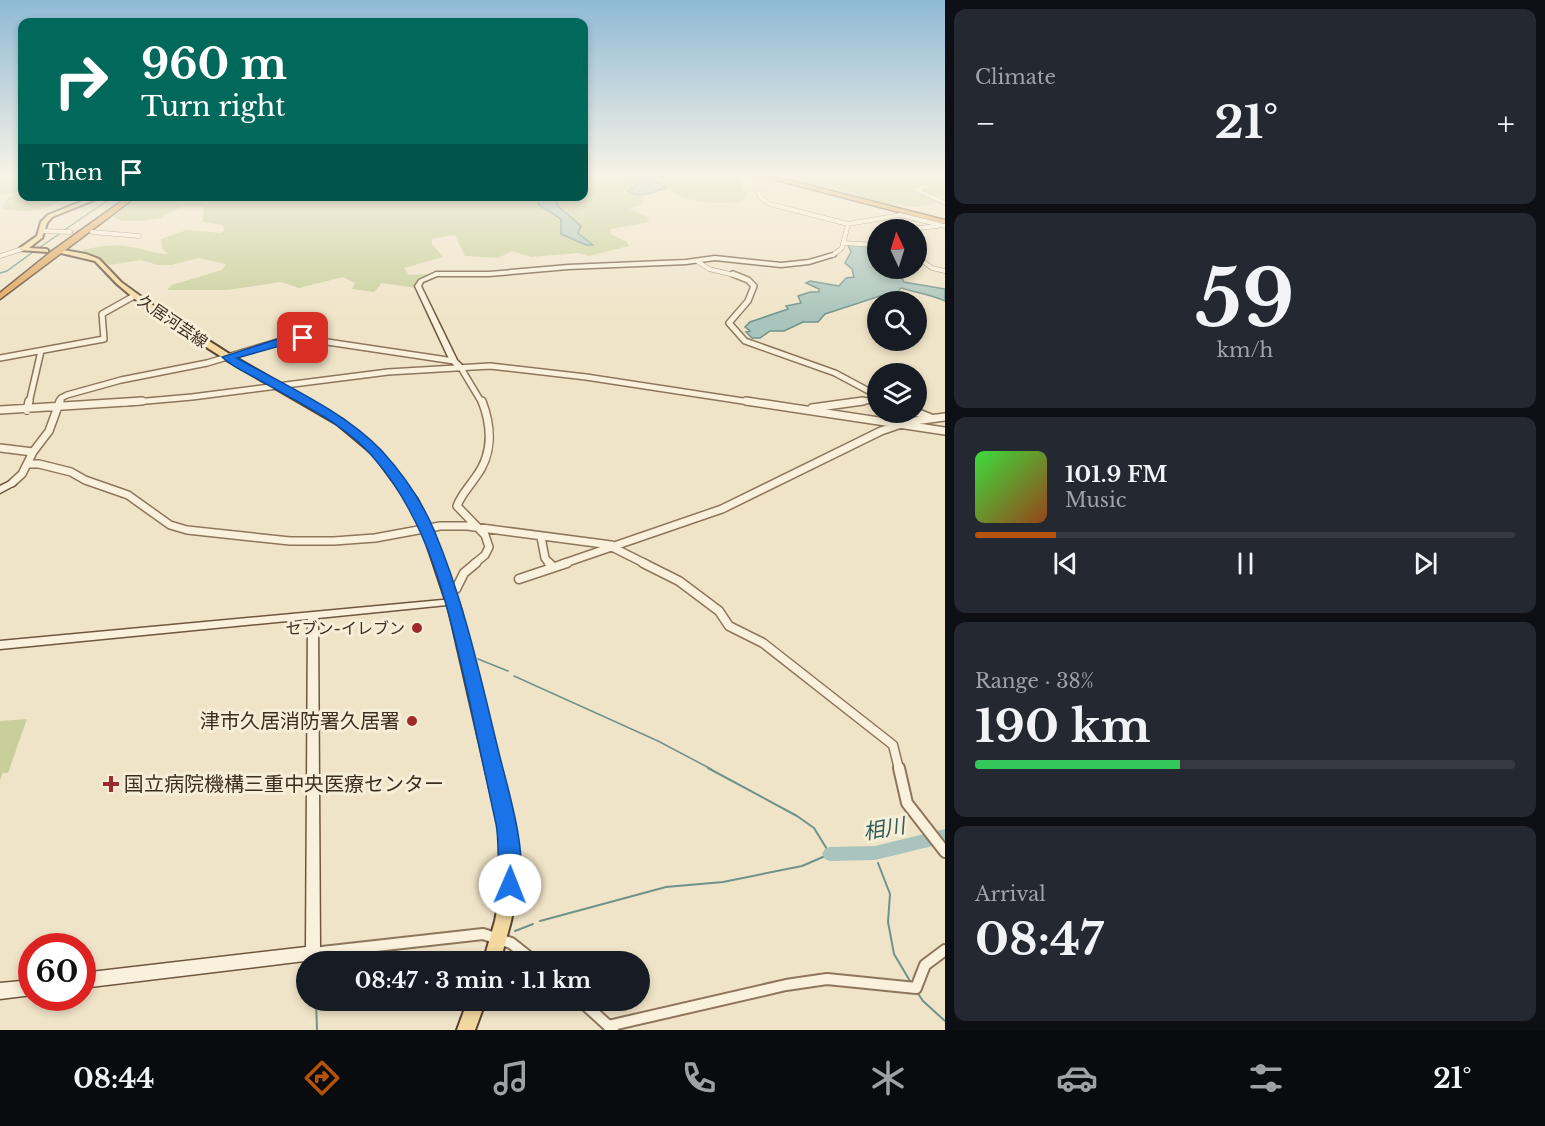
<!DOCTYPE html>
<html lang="en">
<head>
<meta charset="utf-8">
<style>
  :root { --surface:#171b24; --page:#242831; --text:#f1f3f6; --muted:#9ea1a6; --line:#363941; --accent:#b45309 }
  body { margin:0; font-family:"Libre Baskerville","Noto Sans JP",serif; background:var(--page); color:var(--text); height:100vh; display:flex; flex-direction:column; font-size:22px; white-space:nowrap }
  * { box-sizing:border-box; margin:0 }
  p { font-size:20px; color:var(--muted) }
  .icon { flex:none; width:33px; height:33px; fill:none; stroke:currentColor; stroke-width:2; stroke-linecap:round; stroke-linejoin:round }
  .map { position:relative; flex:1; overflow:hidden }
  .panel { display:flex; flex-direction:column; gap:9px; padding:9px; background:#0d0f14; width:600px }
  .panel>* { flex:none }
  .top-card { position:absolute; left:18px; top:18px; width:570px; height:183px; border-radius:12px; box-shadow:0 3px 9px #0003; background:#00695c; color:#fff; overflow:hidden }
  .needle { width:39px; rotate:356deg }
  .buttons { position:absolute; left:867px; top:219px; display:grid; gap:12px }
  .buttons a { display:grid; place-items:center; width:60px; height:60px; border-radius:50%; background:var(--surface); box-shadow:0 3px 9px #0003; font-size:30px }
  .speed { position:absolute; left:18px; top:933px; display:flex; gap:12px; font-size:30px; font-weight:700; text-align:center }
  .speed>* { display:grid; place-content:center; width:78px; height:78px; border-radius:50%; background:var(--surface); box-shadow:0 3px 9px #0003; line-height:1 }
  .speed .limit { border:9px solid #d22; background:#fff; color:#111 }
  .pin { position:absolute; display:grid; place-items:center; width:51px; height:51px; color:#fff; margin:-26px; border-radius:12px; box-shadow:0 3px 9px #0006 }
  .me { position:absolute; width:66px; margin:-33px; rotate:1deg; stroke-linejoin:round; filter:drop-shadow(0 0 4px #0008) }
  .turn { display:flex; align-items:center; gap:21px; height:126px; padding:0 24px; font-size:27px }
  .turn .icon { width:78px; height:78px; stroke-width:2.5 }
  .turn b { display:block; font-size:42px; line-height:51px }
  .then { display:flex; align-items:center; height:57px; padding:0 24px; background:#0003; gap:12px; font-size:22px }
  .big { font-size:45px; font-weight:800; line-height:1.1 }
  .panel .tile { flex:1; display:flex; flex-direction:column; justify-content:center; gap:9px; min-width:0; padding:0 21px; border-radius:12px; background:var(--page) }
  .panel .dial { align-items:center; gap:0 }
  .dial b { font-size:78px; line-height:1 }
  .song { display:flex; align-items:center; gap:18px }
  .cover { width:72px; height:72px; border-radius:9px; background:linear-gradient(135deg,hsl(120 70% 55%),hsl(20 70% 35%)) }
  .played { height:6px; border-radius:3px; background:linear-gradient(90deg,var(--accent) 15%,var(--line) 15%) }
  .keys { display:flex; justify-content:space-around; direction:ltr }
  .heat { display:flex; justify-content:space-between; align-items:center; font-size:33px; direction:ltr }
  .charge { height:9px; border-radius:4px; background:linear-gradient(90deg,#34c759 38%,var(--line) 0) }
  .trip { position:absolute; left:296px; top:951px; width:354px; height:60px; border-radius:30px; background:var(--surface); box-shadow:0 3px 9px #0003; font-weight:800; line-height:60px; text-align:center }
  .tabs { display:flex; height:96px; justify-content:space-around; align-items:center; background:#090b0e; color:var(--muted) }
  .tabs .icon { width:42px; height:42px }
  .tabs .selected { color:var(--accent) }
  .tabs b { font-size:27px; color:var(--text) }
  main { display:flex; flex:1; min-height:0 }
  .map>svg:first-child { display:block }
</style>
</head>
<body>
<main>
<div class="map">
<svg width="945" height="1030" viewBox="0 0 945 1030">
  <rect width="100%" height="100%" fill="#f0e4c8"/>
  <path fill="#c9cf9b" d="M0,175H22V196L63,197C50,213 20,213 1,208L7,199L21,192L0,194Z
    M584,175C602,175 624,170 637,185L629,190V192L641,197L644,204L629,208L648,218L649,222L611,229V234L627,242L629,246L589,256L578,253L531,257L512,251L498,258L465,256L455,235L432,239V244L443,257L404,268L409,275L429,274L417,283V288L382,283L374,292L352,289L355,283L343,277L299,288L281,282L227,290H167L172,285L222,270L226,264L198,258L172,265H158L140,260L110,265L82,250C97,247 111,244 125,246C140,247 153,254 168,254L162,248L161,239L187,230L221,233L225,229L222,225L202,222L204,207H181L160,218L142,221H123L113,217L141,196L539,197C541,214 549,209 561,219L562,226L586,245L591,242L578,233L581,226L559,207L554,197L584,196Z
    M641,175L736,176L741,182L743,189L748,193L741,202C720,204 694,204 675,193C664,186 654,180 641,175Z
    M773,175H830V179L839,182L846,175C860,175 873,179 886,178L879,175H945V197L935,194L936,203L916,207L878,203L847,193L833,186L822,187Z
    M27,719L8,773H3L0,780V721Z"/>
  <path fill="#a9c4bc" stroke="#6f938a" stroke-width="1.5" d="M624,175C641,175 652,178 666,188C652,192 641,200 628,191L637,185L631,178Z
    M539,197H554L559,207L581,226L578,233L593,245H586L561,234V219L539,205Z
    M848,245L877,246L878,268L909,269L891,274L902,278L904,282L945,289V301C930,294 917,293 901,288L896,294L906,298L880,296L825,314L818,322H803L784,331H770L760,338H752L746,332L750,331L745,327L750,322L788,309L786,306L801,303L798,296L810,292H819V289L806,283L810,281L839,286L846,278L854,277L852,269L845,263L851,252Z"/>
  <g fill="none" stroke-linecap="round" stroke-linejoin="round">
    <path stroke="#6f938a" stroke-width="1.5" d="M63,231L114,196
      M39,248L59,234
      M0,273L7,271L33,252
      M478,659L508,671
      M514,676L658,741L711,769"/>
    <path stroke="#6f938a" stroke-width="2" d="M878,863L890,894L888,922L894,954L910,981
      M540,921L666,887L723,882L802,866L830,854L814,828L797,816L708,768
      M515,931L533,924
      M316,962L406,948
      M917,992L923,1001L945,1021
      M316,1000L317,1030"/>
    <path fill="#a9c4bc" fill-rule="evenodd" d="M945,829V843L875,860L830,861L825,859L822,854L825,849L830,847L875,846Z"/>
    <path stroke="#ccc0a6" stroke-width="4" stroke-dasharray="4 2" stroke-linecap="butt" d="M70,232H92"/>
    <g stroke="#8d765c" stroke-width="5">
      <path id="street-far4" d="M923,187L917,190L945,203
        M759,192L760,197L770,204L848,224L900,215L945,226
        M899,230L938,226
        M42,231L70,232
        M92,232L139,236
        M843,243L878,245
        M833,255L842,248L848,224
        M0,256L22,249
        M916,256L932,268L945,271
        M697,261L709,269L738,276"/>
    </g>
    <g stroke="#8d765c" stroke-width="8">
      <path id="street-far3" d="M733,274L748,280L754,286L748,301L729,323L745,341L835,373L878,396
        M0,358L104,339L102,314L134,296
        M461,368L482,403
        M29,403L41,351
        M59,403L61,398L67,395L121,380L207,363L294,337L454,361
        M124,403L192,397L388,372L490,366L586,377L756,403
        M852,403L878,399"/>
    </g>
    <g stroke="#8d765c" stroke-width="10">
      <path id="street-far2" d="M746,401L945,431
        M812,408L863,401
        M0,410L142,401
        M27,410L29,401
        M916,412L931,418
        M0,448L33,452
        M29,464H39L71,472L85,480L128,495L170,525L187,530L290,541H334L375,538L440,526H467L611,545
        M12,483L22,474L33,452L49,431L60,401
        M541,537L545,558L550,564
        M612,547L646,564
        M474,564L485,555L489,547L485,535L457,506C461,495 469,487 475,478C493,455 492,427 482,401
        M562,564L722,509L881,431L907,422L945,417"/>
    </g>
    <g stroke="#8d765c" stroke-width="11">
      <path id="street-far1" d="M549,563L553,567
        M643,563L679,581L719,611L729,626L763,643L893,745L899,769
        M519,579L567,563
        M449,591L456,589L464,573L476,563"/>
    </g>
    <g stroke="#8d765c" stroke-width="14">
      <path id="street" d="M899,768L907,803L945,852
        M313,953L483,934L511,943L535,962
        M580,1000L613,1030
        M608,1026L786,985L827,979L916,988L925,965L945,950"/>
    </g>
    <g stroke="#6f573f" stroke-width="3">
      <path id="secondary" d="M833,253L836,255L835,256L809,264L781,267L715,260L686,264L568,269L489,276H437L423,282L421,286L457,360L465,368L461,370H458L450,361L415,286L419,280L436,272H489L568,265L686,260L715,256L781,263L809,260Z
        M12,480L15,481L16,483L15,485L0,493V486Z
        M453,599L457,600L458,602L457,604L318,618L320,953L318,958L313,960L82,988V973L306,947L308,619L0,649V641Z
        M32,980V995L0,999V983Z"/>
    </g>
    <g stroke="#5b4430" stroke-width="4">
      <path id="primary" d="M95,196H104L52,217L47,223L42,238L29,248L46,249L48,250V252L20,250V248L37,236L41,222L48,215Z
        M63,250L86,254L99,259L121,282L154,306L231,355L343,420L380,451L417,499L432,529L461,610L515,828L519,868L518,885L511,921L500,962H483L495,921L502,885L503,868L499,828L449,610L422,529L407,500L374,455L337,424L225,359L148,310L117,284L95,261L61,253L60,252Z
        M468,1000H486L475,1030H457Z"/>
    </g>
    <g stroke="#5b4430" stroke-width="3">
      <path id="highway" d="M757,175H768L945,220V224Z
        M129,196H137L0,299V293L52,251Z"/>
    </g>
    <use href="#street-far4" stroke="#faf1dc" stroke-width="4"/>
    <use href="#street-far3" stroke="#faf1dc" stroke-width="5"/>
    <use href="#street-far2" stroke="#faf1dc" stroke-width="7"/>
    <use href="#street-far1" stroke="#faf1dc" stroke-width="8"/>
    <use href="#street" stroke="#faf1dc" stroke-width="10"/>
    <use href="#secondary" fill="#faf1dc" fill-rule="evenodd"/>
    <use href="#primary" fill="#f3d9a0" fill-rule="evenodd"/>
    <use href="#highway" fill="#e0a458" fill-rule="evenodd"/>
  </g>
  <linearGradient id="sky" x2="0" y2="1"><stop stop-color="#8fbad6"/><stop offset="0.55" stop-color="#f8f3e6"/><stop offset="1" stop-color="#f8f3e6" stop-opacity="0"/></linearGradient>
  <rect width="945" height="319" fill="url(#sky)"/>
  <path fill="#1a73e8" stroke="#114b97" stroke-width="1.5" d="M290,335H303L308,338L237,358C284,385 344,411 382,451C403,474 422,502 434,530C464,601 480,675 498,749C506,783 531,860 517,891L510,894L502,891C496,878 500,842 496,824C487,781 477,738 468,695C449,612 431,523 373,457C344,423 299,403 261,381C249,374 232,367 222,357Z"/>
  <g fill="#9e2a2b" stroke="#f7eed8" stroke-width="2">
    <circle cx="417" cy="628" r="6"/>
    <circle cx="412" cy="721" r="6"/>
    <path d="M108 775h6v6h6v6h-6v6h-6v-6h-6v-6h6z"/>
  </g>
  <g text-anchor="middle" stroke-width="6" stroke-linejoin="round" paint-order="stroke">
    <g font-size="16" fill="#3d2e20" stroke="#f7eed8">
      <text transform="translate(173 321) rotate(34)" y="6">久居河芸線</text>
    </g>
    <g font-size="16" fill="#3d2e20" stroke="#f7eed8" text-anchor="end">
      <text x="405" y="634">セブン-イレブン</text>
    </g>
    <g font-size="20" fill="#3d2e20" stroke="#f7eed8" text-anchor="end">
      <text x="400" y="728">津市久居消防署久居署</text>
      <text x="124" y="791" text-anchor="start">国立病院機構三重中央医療センター</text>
    </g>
    <g font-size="21" font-style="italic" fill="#2f5d5a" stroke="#f7eed8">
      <text transform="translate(884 829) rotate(-10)" y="7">相川</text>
    </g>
  </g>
</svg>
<div class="buttons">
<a><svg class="needle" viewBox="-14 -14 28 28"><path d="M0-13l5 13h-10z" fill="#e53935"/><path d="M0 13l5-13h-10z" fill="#9ea1a6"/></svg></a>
<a><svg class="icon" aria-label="search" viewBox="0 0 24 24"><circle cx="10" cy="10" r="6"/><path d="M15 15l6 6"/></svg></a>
<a><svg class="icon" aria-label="layers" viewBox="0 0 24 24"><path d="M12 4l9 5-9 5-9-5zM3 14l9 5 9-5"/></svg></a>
</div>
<div class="speed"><div class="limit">60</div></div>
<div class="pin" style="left:303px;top:338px;background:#d93025"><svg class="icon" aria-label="arrive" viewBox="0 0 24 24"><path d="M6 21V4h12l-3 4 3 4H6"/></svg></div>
<svg class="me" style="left:510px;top:885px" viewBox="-20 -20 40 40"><circle r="19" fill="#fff"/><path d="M0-13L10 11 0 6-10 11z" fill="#1a73e8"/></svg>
<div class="trip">08:47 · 3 min · 1.1 km</div>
<div class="top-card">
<div class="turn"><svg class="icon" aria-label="right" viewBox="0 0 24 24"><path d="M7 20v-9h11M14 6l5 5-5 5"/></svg><div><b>960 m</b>Turn right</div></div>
<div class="then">Then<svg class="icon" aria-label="arrive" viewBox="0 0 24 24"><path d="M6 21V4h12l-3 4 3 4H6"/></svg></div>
</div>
</div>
<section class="panel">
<div class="tile"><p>Climate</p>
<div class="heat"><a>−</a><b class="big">21°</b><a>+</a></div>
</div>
<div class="tile dial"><b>59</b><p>km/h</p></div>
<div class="tile">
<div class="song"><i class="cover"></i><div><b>101.9 FM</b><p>Music</p></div></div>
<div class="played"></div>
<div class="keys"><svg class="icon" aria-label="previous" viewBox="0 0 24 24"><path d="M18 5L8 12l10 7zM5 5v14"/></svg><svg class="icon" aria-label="pause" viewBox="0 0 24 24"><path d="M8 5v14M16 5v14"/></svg><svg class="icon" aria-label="next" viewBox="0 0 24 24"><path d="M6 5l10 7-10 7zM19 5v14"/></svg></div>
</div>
<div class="tile"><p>Range · 38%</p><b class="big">190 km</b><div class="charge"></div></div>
<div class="tile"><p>Arrival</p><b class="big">08:47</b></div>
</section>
</main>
<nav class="tabs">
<b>08:44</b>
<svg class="icon selected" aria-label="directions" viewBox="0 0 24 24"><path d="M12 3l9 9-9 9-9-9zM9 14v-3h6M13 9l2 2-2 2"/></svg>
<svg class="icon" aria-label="music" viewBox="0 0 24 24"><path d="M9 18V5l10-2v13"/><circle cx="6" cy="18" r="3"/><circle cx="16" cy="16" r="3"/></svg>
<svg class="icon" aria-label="phone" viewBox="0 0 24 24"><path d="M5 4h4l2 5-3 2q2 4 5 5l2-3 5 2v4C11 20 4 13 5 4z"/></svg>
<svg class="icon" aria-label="climate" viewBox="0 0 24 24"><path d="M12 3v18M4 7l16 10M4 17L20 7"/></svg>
<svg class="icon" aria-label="car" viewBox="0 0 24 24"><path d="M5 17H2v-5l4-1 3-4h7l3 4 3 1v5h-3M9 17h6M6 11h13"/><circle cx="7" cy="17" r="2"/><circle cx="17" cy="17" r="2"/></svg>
<svg class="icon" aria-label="filters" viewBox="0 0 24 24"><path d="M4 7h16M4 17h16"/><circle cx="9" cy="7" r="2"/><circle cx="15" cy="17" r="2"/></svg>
<b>21°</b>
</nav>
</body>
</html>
